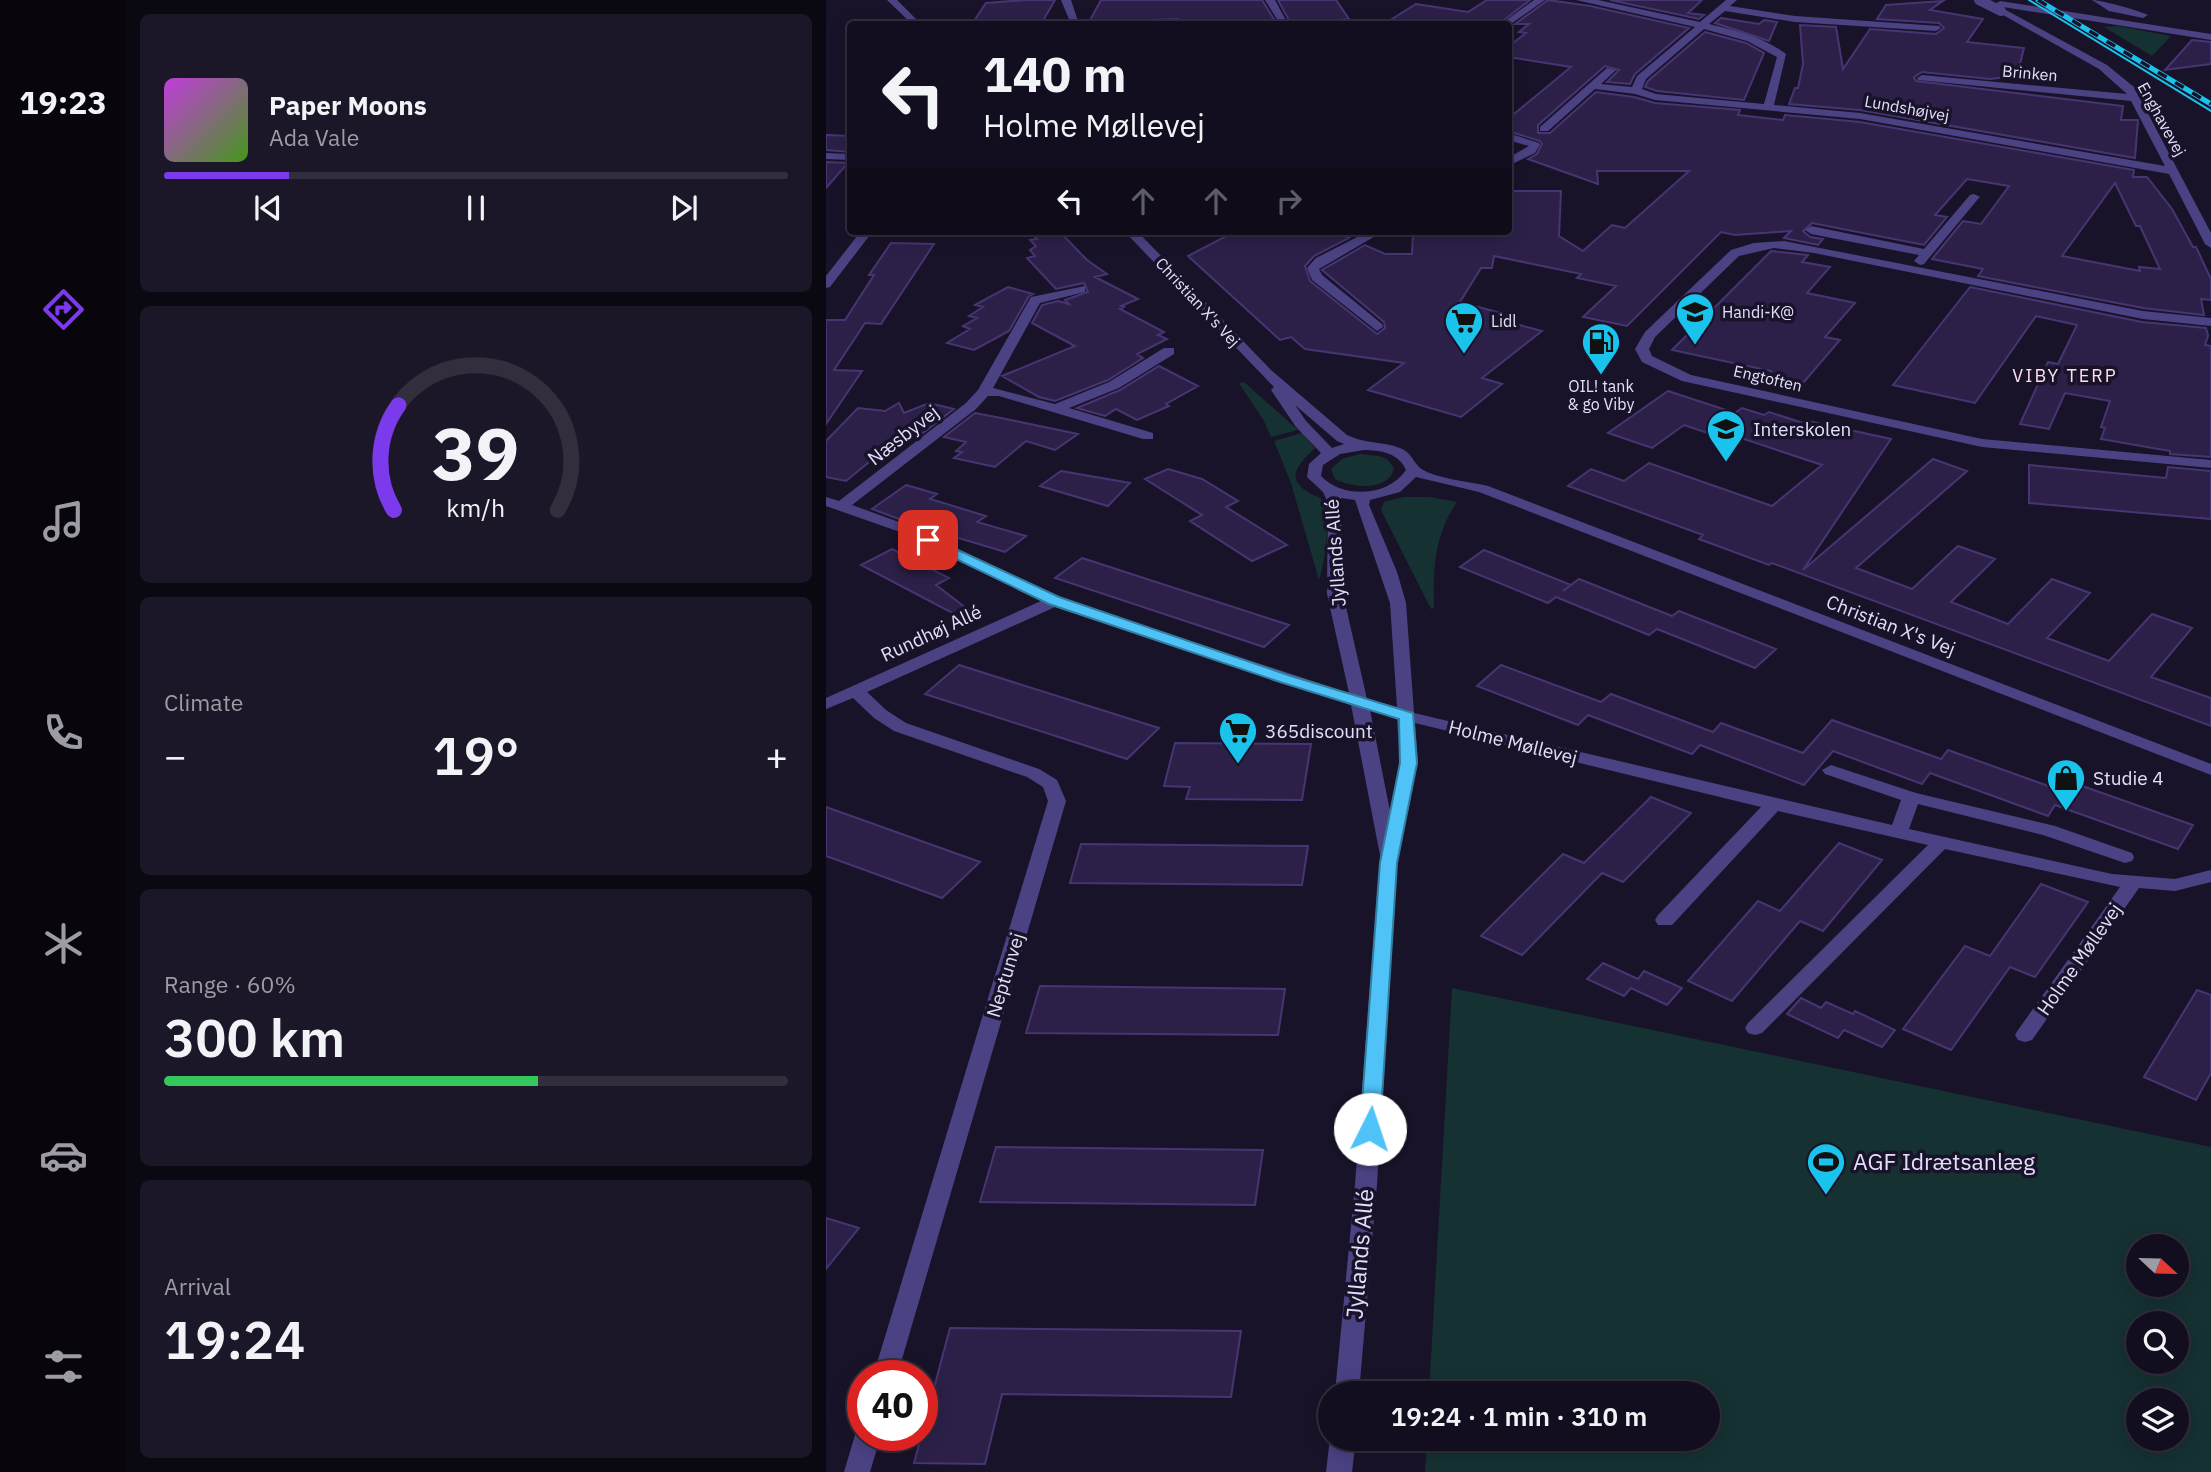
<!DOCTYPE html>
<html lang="en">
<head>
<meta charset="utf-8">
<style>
  :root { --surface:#130e1f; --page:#1c1728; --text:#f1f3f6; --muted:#9d9ca4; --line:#322e3d; --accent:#7c3aed }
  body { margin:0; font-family:"IBM Plex Sans",sans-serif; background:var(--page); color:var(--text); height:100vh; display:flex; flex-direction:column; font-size:26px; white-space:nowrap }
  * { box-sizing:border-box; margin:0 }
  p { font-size:23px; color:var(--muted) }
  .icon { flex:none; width:38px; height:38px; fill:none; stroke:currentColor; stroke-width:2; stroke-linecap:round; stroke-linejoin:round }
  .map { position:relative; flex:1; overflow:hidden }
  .side { display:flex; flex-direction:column; gap:14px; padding:14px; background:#0a0811; width:700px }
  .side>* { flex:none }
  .banner { position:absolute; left:21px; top:21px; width:665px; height:214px; border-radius:7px; box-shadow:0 4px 18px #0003,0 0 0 2px var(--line); background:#130e1f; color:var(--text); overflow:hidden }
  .needle { width:46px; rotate:112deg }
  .fabs { position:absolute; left:1300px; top:1234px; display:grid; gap:14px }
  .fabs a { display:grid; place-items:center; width:63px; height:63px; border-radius:50%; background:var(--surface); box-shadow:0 4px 18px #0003,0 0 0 2px var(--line); font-size:35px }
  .speed { position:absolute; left:21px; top:1360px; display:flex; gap:14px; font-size:35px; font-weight:700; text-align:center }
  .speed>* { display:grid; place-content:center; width:91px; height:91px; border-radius:50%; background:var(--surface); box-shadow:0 4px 18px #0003,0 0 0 2px var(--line); line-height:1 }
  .speed .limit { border:10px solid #d22; background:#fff; color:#111 }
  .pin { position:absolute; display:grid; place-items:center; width:60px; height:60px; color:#fff; margin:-30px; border-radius:14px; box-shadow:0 4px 10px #0006 }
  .me { position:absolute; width:77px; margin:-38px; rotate:4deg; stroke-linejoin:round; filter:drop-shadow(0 0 5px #0008) }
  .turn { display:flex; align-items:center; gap:24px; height:147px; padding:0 21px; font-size:32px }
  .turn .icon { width:91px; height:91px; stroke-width:2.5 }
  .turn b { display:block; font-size:49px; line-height:60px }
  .lanes { display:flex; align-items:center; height:66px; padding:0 21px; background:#0003; justify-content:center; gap:35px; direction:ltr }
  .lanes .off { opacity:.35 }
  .big { font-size:52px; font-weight:600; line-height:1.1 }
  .side .widget { flex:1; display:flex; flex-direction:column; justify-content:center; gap:10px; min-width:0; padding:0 24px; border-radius:10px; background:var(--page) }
  .side .dial { align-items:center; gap:0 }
  .dial svg { height:182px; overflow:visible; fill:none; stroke:var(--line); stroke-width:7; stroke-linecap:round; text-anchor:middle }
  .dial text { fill:var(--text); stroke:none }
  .song { display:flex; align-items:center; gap:21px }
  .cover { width:84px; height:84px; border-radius:10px; background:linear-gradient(135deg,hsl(290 70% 55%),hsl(100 70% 35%)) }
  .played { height:7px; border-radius:4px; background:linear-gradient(90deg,var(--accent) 20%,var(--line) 20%) }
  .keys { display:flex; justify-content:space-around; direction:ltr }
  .heat { display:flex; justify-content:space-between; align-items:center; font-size:38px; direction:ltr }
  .charge { height:10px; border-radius:5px; background:linear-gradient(90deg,#34c759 60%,var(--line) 0) }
  .trip { position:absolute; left:492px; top:1381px; width:402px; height:70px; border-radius:35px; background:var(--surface); box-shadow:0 4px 18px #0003,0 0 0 2px var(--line); font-weight:600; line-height:70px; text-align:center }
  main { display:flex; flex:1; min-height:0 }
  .dock { display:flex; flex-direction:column; width:126px; justify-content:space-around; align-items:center; background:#08060c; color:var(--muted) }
  .dock .icon { width:49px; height:49px }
  .dock .on { color:var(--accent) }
  .dock b { font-size:32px; color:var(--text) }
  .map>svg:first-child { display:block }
</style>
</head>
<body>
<main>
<nav class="dock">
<b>19:23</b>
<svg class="icon on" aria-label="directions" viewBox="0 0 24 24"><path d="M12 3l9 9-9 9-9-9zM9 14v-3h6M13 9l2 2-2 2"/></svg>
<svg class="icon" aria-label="music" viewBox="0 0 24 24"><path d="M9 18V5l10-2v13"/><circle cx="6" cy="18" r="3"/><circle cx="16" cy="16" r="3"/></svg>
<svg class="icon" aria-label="phone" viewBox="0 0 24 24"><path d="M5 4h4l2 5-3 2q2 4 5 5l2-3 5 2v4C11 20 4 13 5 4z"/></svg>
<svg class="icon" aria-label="climate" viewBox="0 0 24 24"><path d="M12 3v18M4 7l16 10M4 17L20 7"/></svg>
<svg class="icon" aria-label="car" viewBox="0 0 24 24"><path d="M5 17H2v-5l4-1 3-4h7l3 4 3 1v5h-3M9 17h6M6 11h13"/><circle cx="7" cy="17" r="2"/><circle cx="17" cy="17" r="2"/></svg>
<svg class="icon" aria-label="filters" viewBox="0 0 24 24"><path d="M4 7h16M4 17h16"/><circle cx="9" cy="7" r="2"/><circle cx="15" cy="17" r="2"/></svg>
</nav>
<section class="side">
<div class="widget">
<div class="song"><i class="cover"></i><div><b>Paper Moons</b><p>Ada Vale</p></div></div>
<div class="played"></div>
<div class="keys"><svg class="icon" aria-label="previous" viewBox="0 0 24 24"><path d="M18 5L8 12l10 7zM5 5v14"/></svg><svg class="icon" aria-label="pause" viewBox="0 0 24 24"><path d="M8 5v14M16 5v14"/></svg><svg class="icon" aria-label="next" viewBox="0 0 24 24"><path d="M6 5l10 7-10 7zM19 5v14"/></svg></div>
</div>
<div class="widget dial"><svg viewBox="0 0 100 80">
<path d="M14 69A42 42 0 1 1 86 69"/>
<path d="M14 69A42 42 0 0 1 16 23" stroke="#7c3aed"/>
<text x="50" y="56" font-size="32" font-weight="700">39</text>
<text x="50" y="72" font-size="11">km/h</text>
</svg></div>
<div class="widget"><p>Climate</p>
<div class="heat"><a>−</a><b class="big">19°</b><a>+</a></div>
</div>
<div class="widget"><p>Range · 60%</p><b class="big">300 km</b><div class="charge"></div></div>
<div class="widget"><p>Arrival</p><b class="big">19:24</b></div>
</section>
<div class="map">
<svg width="1385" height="1472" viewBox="0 0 1385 1472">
  <rect width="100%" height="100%" fill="#191329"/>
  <path fill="#163132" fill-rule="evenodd" d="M1292,26L1345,36L1326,56L1278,27Z
    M418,382L472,430L445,437L438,421L413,383Z
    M476,433L489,448C474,463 456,478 485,494C491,497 496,497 498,503C505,521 499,562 493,580L465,483L448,441Z
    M534,454L553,456L561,459L568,468C563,492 526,488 509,479L505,469L516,459Z
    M577,497H604L631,502C608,535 607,570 608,608L605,609L555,510L558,502Z
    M626,988L1385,1147V1472H599L601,1439L882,1438V1393H603ZM1351,1246V1284H1312V1246ZM1351,1323V1362H1312V1323ZM1351,1400V1438H1312V1400Z"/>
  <path fill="#2c2048" stroke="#473572" stroke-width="2" fill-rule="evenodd" d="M198,0H229L215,24H146L160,3Z
    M275,0H436L451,24H354L352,19L263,22Z
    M452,0H510L523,19L502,21L504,24H465Z
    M661,0H704L673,24H558L590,4L642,12Z
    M722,0L764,6L863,28L809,74L804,84L781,82L793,70L779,66L712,125V133H724L770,92L808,97L829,103L914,110L912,115L957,120L959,115L1034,122L1308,170L1307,177H1321L1346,209L1367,247H1370L1385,279V300L1375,299L1378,315L1317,308L1152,276L1157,269L1106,259L1137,221L1155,224L1183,186L1141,179L1109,215L1121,217L1098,245L986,223L977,231L984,237L997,239L992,245L958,238L965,231L909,235L895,232L801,326L757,317L790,286L751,278L755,274L668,256L666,268H655L634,302L675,313L667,318L716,331L656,378L676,384L635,417L542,390L578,363L479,349L465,337L454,340L362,256L410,231H505L523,238L488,256L479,266L484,281L551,334L559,328L558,322L496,270L539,245L559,254H586L587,231H682V191H735L733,236L757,251L786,225L799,228L863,171H771L772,184L702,159L711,154L716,144L714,141L682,131V119L745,67L682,57V47L700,33L693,32L703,24H689ZM1289,183L1310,226H1314L1334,269L1313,267L1314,271L1236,256Z
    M784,0H876L862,13L878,15L873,19Z
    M1117,1L1104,10L1157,19L1141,42L1198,48L1191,76L1164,79L1096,72L1088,77L1090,81L1297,106L1295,120H1312L1309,158L1034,110L963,104L969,88H972L977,64L974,25L1010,27L1017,69L1044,29L1110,34L1118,28L1113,23L1051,19L1060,5Z
    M895,18L933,24L938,20L951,22L943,41L889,23Z
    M879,32L920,43L938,53L918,100L831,91L819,87L822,81Z
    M1366,40L1385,42V64L1339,70Z
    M0,135L24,136V152L0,150Z
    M0,162L22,163L0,188Z
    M203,231H233L261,260L281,274L269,277L312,299L295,306L298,307L294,309L338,332L332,335L341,339L311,354L317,358L282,380L229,401L213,397L176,376L249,346L206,323L216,305L232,301L243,304L239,300L262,292L258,283L230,289L201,258L209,256L204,250L210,246L204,240L211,239Z
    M65,243L108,244L55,324L39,323L8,370L36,371L0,424V320H19L48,275H43Z
    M945,251L982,255L976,262L1004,267L981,293L1029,303L999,337L1014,340L978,382L945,375V371L846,350Z
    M182,287L207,294L203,296L183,331L148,350L121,343L144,329L137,326L151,318L143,316L157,307L149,305Z
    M1144,287L1316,322L1380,328L1382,336L1379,345L1385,346V457L1344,454V451L1275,439L1279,428L1275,427L1284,401L1239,393L1223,429L1194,424L1222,362L1232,364L1251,325L1210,316L1149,403L1067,385Z
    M333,366L372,386L340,404L343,406L311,420L290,409L279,416L251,408L294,390Z
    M842,391L909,413L916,408L938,415L943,412L980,424L983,421L1065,439L977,570L1107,459L1141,471L1030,568L1086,589L1132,546L1169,559L1125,602L1182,624L1226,579L1264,593L1221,638L1283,661L1326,614L1366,628L1325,677L1385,698V726L946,563L943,565L873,539L877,535L742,486L765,469L798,481L823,463L946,506L996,465L903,434L896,438L858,425L826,448L782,433Z
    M73,403L78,413L103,403L128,409L97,433L82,430L20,481L0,477V441L32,408L59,411Z
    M149,413L175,418L252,434L229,450L200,441L169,467L128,458L136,452L130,451L140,442L118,437Z
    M1203,465L1340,478L1342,467L1385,471V519L1203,503Z
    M342,469L376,479L412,501L400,507L461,545L426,561L364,521L376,515L319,479Z
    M235,471L304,483L282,506L214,486Z
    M80,485L111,494L104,499L160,516L151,522L200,536L179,552L89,525L46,509Z
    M66,549L123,578L110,585L140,608L134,617L35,565Z
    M658,550L745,585L737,591L753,579L846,616L853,611L950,649L929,668L831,629L823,635L730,597L722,603L634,567Z
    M256,558L463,625L438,647L229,578Z
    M133,665L333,728L301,759L99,694Z
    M675,665L775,702L785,694L887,732L895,723L977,753L1006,720L1115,759L1122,750L1239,792L1245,782L1367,825L1352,849L1229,805L1222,816L1104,773L1096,784L1007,751L978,785L874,745L866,754L762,715L752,725L651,686Z
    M349,743L485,744L476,800L360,799L364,787L338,786Z
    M825,797L865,813L797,882L776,873L696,955L655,936L737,854L758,863Z
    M0,807L154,862L116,898L0,856Z
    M1013,843L1056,860L997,931L974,921L906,1001L862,981L932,901L954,911Z
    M255,844L482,846L476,885L244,883Z
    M1215,884L1262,902L1209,977L1184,967L1125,1050L1077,1029L1139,946L1164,956Z
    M777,963L812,979L818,971L856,988L841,1005L805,988L798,996L761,979Z
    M214,986L459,989L452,1035L200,1033Z
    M1371,990L1385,995V1073L1370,1100L1318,1077Z
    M975,998L995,1008L1000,1002L1027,1014L1029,1011L1069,1030L1056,1047L1018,1030L1012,1038L961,1014Z
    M170,1147L437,1150L429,1205L154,1202Z
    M0,1218L33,1228L0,1269Z
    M124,1328L415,1331L405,1397L176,1394L159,1464L88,1463Z"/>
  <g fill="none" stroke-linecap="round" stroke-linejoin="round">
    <path fill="#4b4284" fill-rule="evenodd" d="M61,0H71L95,24H86Z
      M235,0H245L253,24H245Z
      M439,0H449L462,24H454Z
      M708,0H719L682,26L675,24Z
      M750,0H772L874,22L900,0H911L904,6L969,16L1113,26L1115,28L1110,31L969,22L899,11L883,24C910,31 938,37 960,54L948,105L1034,113L1339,166L1305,101L1092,80L1091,78L1096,75L1301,94L1273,69L1170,11L1178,9L1281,65L1308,87L1385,233V248L1379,244L1343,174L1034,119L829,100L809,94L769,89L722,131H714V127L781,68L790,70L775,84L806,87L811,76L869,27ZM878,29L921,41L951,57L938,104L830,94L816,89L820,79Z
      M1266,0C1275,0 1315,11 1322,15L1317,18L1283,11Z
      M1174,1L1385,34V40L1171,6L1169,4Z
      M682,133L713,143L714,145L709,153L682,166V158L703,146L682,140Z
      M0,153L24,154V160L0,159Z
      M1148,194L1154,197L1152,199L1098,264L1094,265L1088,261L1093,255L985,234L979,230L985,226L1098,249L1144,195Z
      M35,231H47L4,287L0,288V276Z
      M298,231H311L445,370L521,435C538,444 556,441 574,448C585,452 586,460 593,467C604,478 647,482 662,486L1385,764V775L653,492L590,477L574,492L544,500L543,505L571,572L580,603L588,713L1066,825L1075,800L999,774L996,770L1005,765L1090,793L1229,826L1306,853L1308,857L1306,861L1299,863L1217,835L1092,804L1083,829L1286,874L1349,879L1385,870V882L1349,891L1313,888L1206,1040L1199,1042L1192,1040L1189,1035L1192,1030L1294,887L1119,849L936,1033L929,1035L922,1033L919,1028L922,1023L1102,845L952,811L846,925H832L829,920L832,915L935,807L589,723L592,763L571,863L551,1184L533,1393H509L529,1184L554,855L525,705L229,607L41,692L60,710L80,723L213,769L231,780L240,801L71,1376H47L222,801L217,787L201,777L68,731L48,718L27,698L0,709V698L215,601L74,532L0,506V497L13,501L140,403L152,390L205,297L259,286V292L214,303L167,388L229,404L283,382L338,348H348V354L293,388L243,408L327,433V439H317L173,396H162L150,409L26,505L84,526L234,598L523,693L501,594L502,503L497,492L481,477L483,464L495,453L470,427L445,390L448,387ZM469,405L511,441L518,444L506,448L480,421ZM538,450C554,450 573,453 580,470C562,497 517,499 495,476L497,465L514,454ZM515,498L529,500L564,603L571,707L541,699L517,594ZM544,710L571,719L574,763L564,811Z
      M543,231H558L493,269L496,275L556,324L557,327L551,331L486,280L481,268L490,258Z
      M958,241L1317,311L1385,318V326L1317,319L988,253L948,248L913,256L829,337L823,349L826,356L865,375L1156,439L1385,460V468L1156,447L856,381L816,362L809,349L819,332L905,250L928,243Z
      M37,1426V1435H55L44,1472H18L29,1435Z
      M504,1438H530L526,1472H500Z"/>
    <path stroke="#1ac3ec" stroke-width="2" d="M1203,0L1385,111"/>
    <g stroke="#1ac3ec" stroke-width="5">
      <path id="rail" d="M1212,0L1385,104"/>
    </g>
    <use href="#rail" stroke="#191329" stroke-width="3.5" stroke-dasharray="10" stroke-linecap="butt"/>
    <path stroke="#4b4284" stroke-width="10" d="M1153,0L1175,11"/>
  </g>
  <path fill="#4fc3f7" stroke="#337fa1" stroke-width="2" d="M102,536L233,597L465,676L587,713L591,763L571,863L554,1129L551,1134L544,1136L537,1134L534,1129L554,863L574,763L573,719L454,682L223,604L97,543V537Z"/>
  <defs>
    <g id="school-pin" transform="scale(2.0125)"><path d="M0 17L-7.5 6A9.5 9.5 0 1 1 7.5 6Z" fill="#1ac3ec" stroke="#191329"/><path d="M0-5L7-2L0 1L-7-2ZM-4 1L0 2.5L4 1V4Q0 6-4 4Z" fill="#111"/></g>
    <g id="supermarket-pin" transform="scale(2.0125)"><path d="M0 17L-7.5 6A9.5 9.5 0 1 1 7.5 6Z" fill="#1ac3ec" stroke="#191329"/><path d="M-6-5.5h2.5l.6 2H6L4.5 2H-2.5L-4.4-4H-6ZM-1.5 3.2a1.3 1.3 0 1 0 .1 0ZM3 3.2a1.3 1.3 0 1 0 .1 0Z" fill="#111"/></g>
    <g id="fuel-pin" transform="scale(2.0125)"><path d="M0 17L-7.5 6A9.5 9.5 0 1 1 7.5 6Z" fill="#1ac3ec" stroke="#191329"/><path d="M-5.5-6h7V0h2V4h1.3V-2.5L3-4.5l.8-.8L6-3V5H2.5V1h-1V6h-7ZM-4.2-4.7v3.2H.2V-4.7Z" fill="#111"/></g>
    <g id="shop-pin" transform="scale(2.0125)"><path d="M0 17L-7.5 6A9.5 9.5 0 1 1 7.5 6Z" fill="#1ac3ec" stroke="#191329"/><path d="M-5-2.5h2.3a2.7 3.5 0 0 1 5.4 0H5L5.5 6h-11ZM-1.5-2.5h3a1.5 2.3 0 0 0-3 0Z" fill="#111"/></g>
    <g id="stadium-pin" transform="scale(2.0125)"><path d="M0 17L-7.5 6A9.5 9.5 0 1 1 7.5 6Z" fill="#1ac3ec" stroke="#191329"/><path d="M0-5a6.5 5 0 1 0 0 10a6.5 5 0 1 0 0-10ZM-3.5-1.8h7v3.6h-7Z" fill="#111"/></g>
  </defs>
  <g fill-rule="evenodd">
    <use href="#school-pin" x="869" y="312"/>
    <use href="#supermarket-pin" x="638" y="321"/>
    <use href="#fuel-pin" x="775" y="342"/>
    <use href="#school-pin" x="900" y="429"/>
    <use href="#supermarket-pin" x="412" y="731"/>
    <use href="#shop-pin" x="1240" y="778"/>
    <use href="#stadium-pin" x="1000" y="1162"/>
  </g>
  <g text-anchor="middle" stroke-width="7" stroke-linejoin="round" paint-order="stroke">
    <g font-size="16" fill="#e4defc" stroke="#191329">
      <text transform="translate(1204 73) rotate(5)" y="6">Brinken</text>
      <text transform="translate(1081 108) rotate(10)" y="6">Lundshøjvej</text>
      <text transform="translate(1336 119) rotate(61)" y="6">Enghavevej</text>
      <text transform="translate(372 302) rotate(47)" y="6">Christian X's Vej</text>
      <text transform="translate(942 378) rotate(13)" y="6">Engtoften</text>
    </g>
    <g font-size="16" fill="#e4defc" stroke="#191329" text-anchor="start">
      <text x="896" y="318">Handi-K@</text>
      <text x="665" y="327">Lidl</text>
      <text x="775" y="392" text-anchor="middle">OIL! tank<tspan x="775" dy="18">&amp; go Viby</tspan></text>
    </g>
    <g font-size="18" letter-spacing="2" fill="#fcdfef" stroke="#191329">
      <text x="1239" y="382">VIBY TERP</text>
    </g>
    <g font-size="19" fill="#e4defc" stroke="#191329" text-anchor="start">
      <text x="927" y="436">Interskolen</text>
      <text x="439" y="738">365discount</text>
      <text x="1267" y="785">Studie 4</text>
    </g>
    <g font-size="19" fill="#e4defc" stroke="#191329">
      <text transform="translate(77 435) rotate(-38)" y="7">Næsbyvej</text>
      <text transform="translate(509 553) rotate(-94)" y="7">Jyllands Allé</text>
      <text transform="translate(1065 625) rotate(21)" y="7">Christian X's Vej</text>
      <text transform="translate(105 633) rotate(-25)" y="7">Rundhøj Allé</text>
      <text transform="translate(687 742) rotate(14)" y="7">Holme Møllevej</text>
      <text transform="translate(1253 959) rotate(-55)" y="7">Holme Møllevej</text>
      <text transform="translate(179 975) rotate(-73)" y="7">Neptunvej</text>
    </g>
    <g font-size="23" fill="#e4defc" stroke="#191329" text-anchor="start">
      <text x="1027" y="1170">AGF Idrætsanlæg</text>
    </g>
    <g font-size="23" fill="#e4defc" stroke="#191329">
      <text transform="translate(534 1254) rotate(-85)" y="8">Jyllands Allé</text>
    </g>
  </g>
</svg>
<div class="fabs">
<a><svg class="needle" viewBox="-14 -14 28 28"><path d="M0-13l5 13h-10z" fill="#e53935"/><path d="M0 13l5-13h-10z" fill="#9d9ca4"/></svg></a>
<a><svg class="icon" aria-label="search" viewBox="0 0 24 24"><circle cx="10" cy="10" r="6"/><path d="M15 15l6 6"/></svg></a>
<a><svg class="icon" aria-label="layers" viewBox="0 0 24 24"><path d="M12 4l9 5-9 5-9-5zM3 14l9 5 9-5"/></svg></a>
</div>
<div class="speed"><div class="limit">40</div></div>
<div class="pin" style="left:102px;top:540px;background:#d93025"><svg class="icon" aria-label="arrive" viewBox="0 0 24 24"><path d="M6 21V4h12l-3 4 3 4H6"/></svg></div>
<svg class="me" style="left:544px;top:1129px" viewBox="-20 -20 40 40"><circle r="19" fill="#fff"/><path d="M0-13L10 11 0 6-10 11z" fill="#4fc3f7"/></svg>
<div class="trip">19:24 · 1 min · 310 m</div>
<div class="banner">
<div class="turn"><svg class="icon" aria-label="left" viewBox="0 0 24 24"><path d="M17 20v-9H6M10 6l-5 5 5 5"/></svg><div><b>140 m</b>Holme Møllevej</div></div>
<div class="lanes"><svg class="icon" aria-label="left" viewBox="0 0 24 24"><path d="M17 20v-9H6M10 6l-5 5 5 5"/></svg><svg class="icon off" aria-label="ahead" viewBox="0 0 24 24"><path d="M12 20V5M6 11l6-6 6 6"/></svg><svg class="icon off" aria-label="ahead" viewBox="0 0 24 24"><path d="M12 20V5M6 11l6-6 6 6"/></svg><svg class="icon off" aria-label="right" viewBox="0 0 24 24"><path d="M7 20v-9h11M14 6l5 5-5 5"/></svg></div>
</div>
</div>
</main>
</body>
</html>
